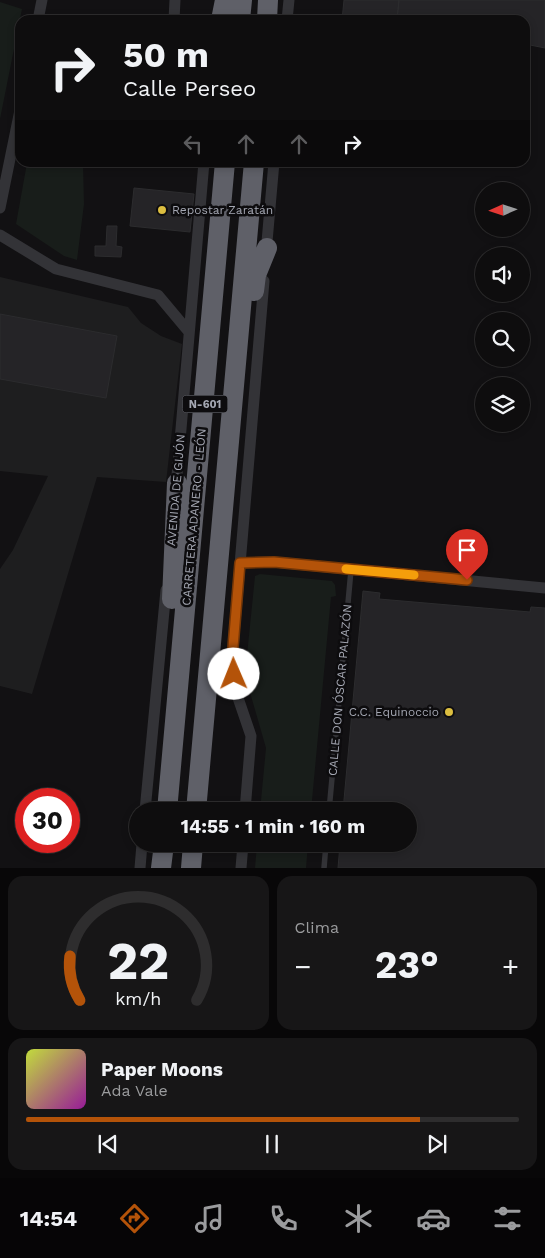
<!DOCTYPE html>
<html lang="es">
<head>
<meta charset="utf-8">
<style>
  :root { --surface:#0e0d0e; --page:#171617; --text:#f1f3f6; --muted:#9b9c9e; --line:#2e2d2e; --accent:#b45309 }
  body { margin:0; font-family:"Work Sans",sans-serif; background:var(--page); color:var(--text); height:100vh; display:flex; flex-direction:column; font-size:19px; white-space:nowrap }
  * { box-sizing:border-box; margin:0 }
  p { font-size:16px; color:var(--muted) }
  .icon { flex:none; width:28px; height:28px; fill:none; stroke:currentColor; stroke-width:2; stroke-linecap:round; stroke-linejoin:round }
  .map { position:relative; height:868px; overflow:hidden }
  .side { display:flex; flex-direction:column; gap:8px; padding:8px; background:#080708; flex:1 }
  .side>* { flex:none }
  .guide { position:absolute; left:15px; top:15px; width:515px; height:152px; border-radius:15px; box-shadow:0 2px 8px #0003,0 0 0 1px var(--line); background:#0e0d0e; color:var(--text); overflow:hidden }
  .needle { width:32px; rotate:267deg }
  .fabs { position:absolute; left:475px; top:182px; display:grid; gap:10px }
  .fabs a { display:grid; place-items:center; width:55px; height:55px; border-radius:50%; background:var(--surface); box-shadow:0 2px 8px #0003,0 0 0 1px var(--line); font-size:25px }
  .speed { position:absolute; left:15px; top:788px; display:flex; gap:10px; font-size:25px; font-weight:700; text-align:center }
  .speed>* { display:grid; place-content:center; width:65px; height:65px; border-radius:50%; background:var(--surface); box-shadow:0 2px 8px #0003,0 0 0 1px var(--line); line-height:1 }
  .speed .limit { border:8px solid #d22; background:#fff; color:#111 }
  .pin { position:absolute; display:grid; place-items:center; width:42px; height:42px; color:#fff; margin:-51px -21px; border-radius:50% 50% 50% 0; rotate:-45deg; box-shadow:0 0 5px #0007 }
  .pin .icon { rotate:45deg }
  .me { position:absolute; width:55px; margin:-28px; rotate:359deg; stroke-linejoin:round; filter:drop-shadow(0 0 4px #0008) }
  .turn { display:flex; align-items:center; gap:18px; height:105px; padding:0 25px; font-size:22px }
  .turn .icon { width:65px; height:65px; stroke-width:2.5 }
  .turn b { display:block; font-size:35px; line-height:42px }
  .lanes { display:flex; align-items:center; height:48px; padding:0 25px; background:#0003; justify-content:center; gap:25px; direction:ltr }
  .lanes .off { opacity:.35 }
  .big { font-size:38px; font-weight:700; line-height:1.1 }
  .side .card { flex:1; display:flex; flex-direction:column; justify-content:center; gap:8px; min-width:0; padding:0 18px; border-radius:15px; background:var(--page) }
  .side .dial { align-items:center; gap:0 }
  .dial svg { height:130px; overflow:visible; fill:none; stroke:var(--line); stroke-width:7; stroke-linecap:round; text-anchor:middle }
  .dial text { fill:var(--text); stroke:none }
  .song { display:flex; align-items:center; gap:15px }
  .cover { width:60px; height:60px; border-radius:8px; background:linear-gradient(135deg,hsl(70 70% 55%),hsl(300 70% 35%)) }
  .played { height:5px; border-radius:2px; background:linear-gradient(90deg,var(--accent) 80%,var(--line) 80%) }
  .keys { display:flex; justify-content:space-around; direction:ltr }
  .heat { display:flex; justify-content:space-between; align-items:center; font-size:28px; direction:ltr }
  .side .tiles { flex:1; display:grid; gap:8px; grid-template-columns:1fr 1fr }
  .card:last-child { grid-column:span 2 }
  .trip { position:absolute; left:129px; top:802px; width:288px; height:50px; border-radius:25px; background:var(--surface); box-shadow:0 2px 8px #0003,0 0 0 1px var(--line); font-weight:700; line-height:50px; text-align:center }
  .menu { display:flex; height:80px; justify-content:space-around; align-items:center; background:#060506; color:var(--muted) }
  .menu .icon { width:35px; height:35px }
  .menu .current { color:var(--accent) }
  .menu b { font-size:22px; color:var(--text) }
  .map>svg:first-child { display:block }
</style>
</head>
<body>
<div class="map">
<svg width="545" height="868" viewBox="0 0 545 868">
  <rect width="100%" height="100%" fill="#121113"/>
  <path fill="#1e1e1f" d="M0,277L128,307L141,323L161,336L182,344L166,482L97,477L32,694L0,686V569L13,550L48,476L0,471Z"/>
  <path fill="#181d1a" d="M0,2L22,9L0,119Z
    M27,163H83L84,204L77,260L64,256L16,224Z
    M260,574L332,581L335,585L336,596L331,597L311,811H260L266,748L245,675L255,576Z
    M257,844H308L306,868H255Z"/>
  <path fill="#252427" stroke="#2c2c2e" d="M344,0H399L397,20H342Z
    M399,0H545V48L525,44V20H397Z
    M119,162H144L143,167L118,165Z
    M134,188L194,194L190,232L130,226Z
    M107,226H117L116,246L122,247L121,257L95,256V246H106Z
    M0,314L117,336L106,398L0,379Z
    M363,591L380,593L379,599L530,612L531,607L545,608V868H338L340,844H408V811H343Z"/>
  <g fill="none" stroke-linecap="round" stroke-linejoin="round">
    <path stroke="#333337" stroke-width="5.5" d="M329,811L351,570
      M324,868L326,844"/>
    <path stroke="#333337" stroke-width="11" d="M38,20L42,0
      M174,20L175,0
      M287,20L289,0
      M0,208L20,110
      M0,235L56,269L158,295L189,332
      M266,253L274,162
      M176,487L204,162
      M240,563L274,562L545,588
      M145,811L166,590
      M245,811L251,736L235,689L232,659L264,281
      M140,868L142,844
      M241,868L243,844"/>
    <path stroke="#5f6068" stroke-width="20" d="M221,20L225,0
      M240,20L242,0
      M267,20L268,0
      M254,291L256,275L267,248
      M172,599L177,483
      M167,811L225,162
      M196,811L254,162
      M161,868L164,844
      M191,868L193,844"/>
  </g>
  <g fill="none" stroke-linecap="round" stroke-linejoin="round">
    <g stroke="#753606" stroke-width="12">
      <path id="route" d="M234,674L232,659L240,563L274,562L467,580"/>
    </g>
    <use href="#route" stroke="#b45309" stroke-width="9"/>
    <path stroke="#f59e0b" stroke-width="9" d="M346,569L414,575"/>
  </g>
  <g fill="#dcbe40" stroke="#0d0c0e" stroke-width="2">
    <circle cx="162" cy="210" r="5"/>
    <circle cx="449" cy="712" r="5"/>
  </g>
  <g text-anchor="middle" stroke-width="5" stroke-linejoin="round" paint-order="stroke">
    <rect fill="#0d0c0e" stroke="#777881" stroke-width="1" x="182.5" y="395.5" width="45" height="17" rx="4"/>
    <g font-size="11" font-weight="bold" fill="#a4a7b2">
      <text x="205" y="408">N-601</text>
    </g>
    <g font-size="12" fill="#a4a7b2" stroke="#0d0c0e" text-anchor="start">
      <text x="172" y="214">Repostar Zaratán</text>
      <text x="439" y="716" text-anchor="end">C.C. Equinoccio</text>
    </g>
    <g font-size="12" fill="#a4a7b2" stroke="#0d0c0e">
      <text transform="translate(176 490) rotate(-85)" y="4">AVENIDA DE GIJÓN</text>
      <text transform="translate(194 517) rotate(-85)" y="4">CARRETERA ADANERO - LEÓN</text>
      <text transform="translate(340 690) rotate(-85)" y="4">CALLE DON ÓSCAR PALAZÓN</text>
    </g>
  </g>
</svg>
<div class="fabs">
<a><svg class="needle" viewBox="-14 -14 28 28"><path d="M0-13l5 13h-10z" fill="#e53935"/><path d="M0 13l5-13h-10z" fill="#9b9c9e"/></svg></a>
<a><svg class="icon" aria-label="sound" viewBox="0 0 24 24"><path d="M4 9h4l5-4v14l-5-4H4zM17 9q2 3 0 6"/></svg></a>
<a><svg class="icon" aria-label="search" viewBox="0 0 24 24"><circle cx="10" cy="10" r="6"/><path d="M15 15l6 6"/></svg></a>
<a><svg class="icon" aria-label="layers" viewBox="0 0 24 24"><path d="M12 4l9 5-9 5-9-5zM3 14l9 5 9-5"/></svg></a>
</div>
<div class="speed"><div class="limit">30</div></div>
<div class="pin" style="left:467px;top:580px;background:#d93025"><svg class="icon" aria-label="arrive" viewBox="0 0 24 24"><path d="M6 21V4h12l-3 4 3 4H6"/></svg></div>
<svg class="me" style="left:234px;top:674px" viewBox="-20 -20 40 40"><circle r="19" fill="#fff"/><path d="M0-13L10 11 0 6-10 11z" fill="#b45309"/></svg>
<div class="trip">14:55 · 1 min · 160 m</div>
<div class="guide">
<div class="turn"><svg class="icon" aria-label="right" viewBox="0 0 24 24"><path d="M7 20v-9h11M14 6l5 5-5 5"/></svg><div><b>50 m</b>Calle Perseo</div></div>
<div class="lanes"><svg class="icon off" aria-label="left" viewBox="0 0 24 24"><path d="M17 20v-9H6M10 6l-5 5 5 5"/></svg><svg class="icon off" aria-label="ahead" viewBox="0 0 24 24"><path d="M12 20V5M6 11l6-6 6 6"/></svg><svg class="icon off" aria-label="ahead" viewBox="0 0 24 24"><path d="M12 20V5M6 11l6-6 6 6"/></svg><svg class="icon" aria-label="right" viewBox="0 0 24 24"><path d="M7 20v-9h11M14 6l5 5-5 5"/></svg></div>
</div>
</div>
<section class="side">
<div class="tiles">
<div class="card dial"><svg viewBox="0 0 100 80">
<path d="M14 69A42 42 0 1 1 86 69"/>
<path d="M14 69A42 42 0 0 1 8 42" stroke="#b45309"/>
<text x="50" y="56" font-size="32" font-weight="700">22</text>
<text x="50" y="72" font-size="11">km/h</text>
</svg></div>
<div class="card"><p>Clima</p>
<div class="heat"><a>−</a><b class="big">23°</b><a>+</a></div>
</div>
<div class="card">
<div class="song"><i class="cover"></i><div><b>Paper Moons</b><p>Ada Vale</p></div></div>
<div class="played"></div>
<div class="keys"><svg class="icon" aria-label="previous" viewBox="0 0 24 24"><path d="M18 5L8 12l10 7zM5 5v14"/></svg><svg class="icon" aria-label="pause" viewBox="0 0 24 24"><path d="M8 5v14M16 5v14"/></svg><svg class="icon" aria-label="next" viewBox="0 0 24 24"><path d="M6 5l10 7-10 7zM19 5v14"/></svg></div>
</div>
</div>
</section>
<nav class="menu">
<b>14:54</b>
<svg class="icon current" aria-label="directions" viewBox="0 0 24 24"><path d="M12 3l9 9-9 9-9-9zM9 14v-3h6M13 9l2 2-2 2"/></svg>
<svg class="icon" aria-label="music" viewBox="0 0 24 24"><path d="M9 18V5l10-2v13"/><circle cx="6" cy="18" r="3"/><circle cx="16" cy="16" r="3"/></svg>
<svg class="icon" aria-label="phone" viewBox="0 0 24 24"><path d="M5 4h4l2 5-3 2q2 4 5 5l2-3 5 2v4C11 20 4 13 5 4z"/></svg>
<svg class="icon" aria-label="climate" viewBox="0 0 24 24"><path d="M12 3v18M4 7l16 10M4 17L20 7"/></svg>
<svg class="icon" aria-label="car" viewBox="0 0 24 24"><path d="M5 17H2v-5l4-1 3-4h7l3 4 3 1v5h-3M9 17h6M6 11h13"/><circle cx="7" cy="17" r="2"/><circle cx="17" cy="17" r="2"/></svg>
<svg class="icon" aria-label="filters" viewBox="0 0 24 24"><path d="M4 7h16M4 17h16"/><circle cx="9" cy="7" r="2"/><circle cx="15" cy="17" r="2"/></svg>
</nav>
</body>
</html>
